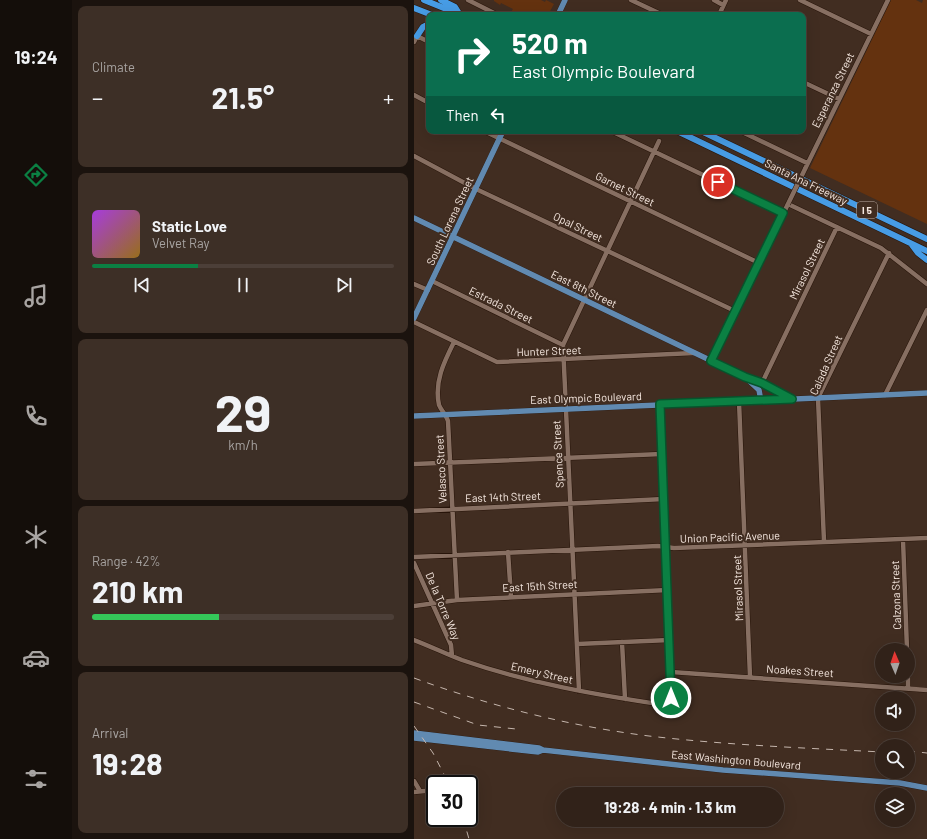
<!DOCTYPE html>
<html lang="en">
<head>
<meta charset="utf-8">
<style>
  :root { --surface:#312219; --page:#3d2f26; --text:#f1f3f6; --muted:#a8a4a2; --line:#4c3f38; --accent:#0b8043 }
  body { margin:0; font-family:Barlow,sans-serif; background:var(--page); color:var(--text); height:100vh; display:flex; flex-direction:column; font-size:15px; white-space:nowrap }
  * { box-sizing:border-box; margin:0 }
  p { font-size:13px; color:var(--muted) }
  .icon { flex:none; width:22px; height:22px; fill:none; stroke:currentColor; stroke-width:2; stroke-linecap:round; stroke-linejoin:round }
  .map { position:relative; flex:1; overflow:hidden }
  .drawer { display:flex; flex-direction:column; gap:6px; padding:6px; background:#1b130e; width:342px }
  .drawer>* { flex:none }
  .guide { position:absolute; left:12px; top:12px; width:380px; height:122px; border-radius:8px; box-shadow:0 4px 16px #0002,0 0 0 1px var(--line); background:#0b6e4f; color:#fff; overflow:hidden }
  .needle { width:26px; rotate:358deg }
  .controls { position:absolute; left:461px; top:643px; display:grid; gap:8px }
  .controls a { display:grid; place-items:center; width:40px; height:40px; border-radius:50%; background:var(--surface); box-shadow:0 4px 16px #0002,0 0 0 1px var(--line); font-size:20px }
  .speed { position:absolute; left:12px; top:775px; display:flex; gap:8px; font-size:20px; font-weight:700; text-align:center }
  .speed>* { display:grid; place-content:center; width:52px; height:52px; border-radius:50%; background:var(--surface); box-shadow:0 4px 16px #0002,0 0 0 1px var(--line); line-height:1 }
  .speed .limit { border:2px solid #111; border-radius:6px; background:#fff; color:#111 }
  .pin { position:absolute; display:grid; place-items:center; width:34px; height:34px; color:#fff; margin:-17px; border:2px solid #fff; border-radius:50%; box-shadow:0 1px 4px #0007 }
  .me { position:absolute; width:44px; margin:-22px; rotate:0deg; stroke-linejoin:round; filter:drop-shadow(0 0 3px #0008) }
  .turn { display:flex; align-items:center; gap:14px; height:84px; padding:0 20px; font-size:18px }
  .turn .icon { width:52px; height:52px; stroke-width:2.5 }
  .turn b { display:block; font-size:28px; line-height:34px }
  .then { display:flex; align-items:center; height:38px; padding:0 20px; background:#0003; gap:8px; font-size:15px }
  .big { font-size:30px; font-weight:700; line-height:1.1 }
  .drawer .widget { flex:1; display:flex; flex-direction:column; justify-content:center; gap:6px; min-width:0; padding:0 14px; border-radius:8px; background:var(--page) }
  .drawer .dial { align-items:center; gap:0 }
  .dial b { font-size:52px; line-height:1 }
  .song { display:flex; align-items:center; gap:12px }
  .cover { width:48px; height:48px; border-radius:6px; background:linear-gradient(135deg,hsl(280 70% 55%),hsl(40 70% 35%)) }
  .played { height:4px; border-radius:2px; background:linear-gradient(90deg,var(--accent) 35%,var(--line) 35%) }
  .keys { display:flex; justify-content:space-around; direction:ltr }
  .heat { display:flex; justify-content:space-between; align-items:center; font-size:22px; direction:ltr }
  .charge { height:6px; border-radius:3px; background:linear-gradient(90deg,#34c759 42%,var(--line) 0) }
  .trip { position:absolute; left:142px; top:787px; width:228px; height:40px; border-radius:20px; background:var(--surface); box-shadow:0 4px 16px #0002,0 0 0 1px var(--line); font-weight:700; line-height:40px; text-align:center }
  main { display:flex; flex:1; min-height:0 }
  .tab-bar { display:flex; flex-direction:column; width:72px; justify-content:space-around; align-items:center; background:#140e0a; color:var(--muted) }
  .tab-bar .icon { width:28px; height:28px }
  .tab-bar .current { color:var(--accent) }
  .tab-bar b { font-size:18px; color:var(--text) }
  .map>svg:first-child { display:block }
</style>
</head>
<body>
<main>
<nav class="tab-bar">
<b>19:24</b>
<svg class="icon current" aria-label="directions" viewBox="0 0 24 24"><path d="M12 3l9 9-9 9-9-9zM9 14v-3h6M13 9l2 2-2 2"/></svg>
<svg class="icon" aria-label="music" viewBox="0 0 24 24"><path d="M9 18V5l10-2v13"/><circle cx="6" cy="18" r="3"/><circle cx="16" cy="16" r="3"/></svg>
<svg class="icon" aria-label="phone" viewBox="0 0 24 24"><path d="M5 4h4l2 5-3 2q2 4 5 5l2-3 5 2v4C11 20 4 13 5 4z"/></svg>
<svg class="icon" aria-label="climate" viewBox="0 0 24 24"><path d="M12 3v18M4 7l16 10M4 17L20 7"/></svg>
<svg class="icon" aria-label="car" viewBox="0 0 24 24"><path d="M5 17H2v-5l4-1 3-4h7l3 4 3 1v5h-3M9 17h6M6 11h13"/><circle cx="7" cy="17" r="2"/><circle cx="17" cy="17" r="2"/></svg>
<svg class="icon" aria-label="filters" viewBox="0 0 24 24"><path d="M4 7h16M4 17h16"/><circle cx="9" cy="7" r="2"/><circle cx="15" cy="17" r="2"/></svg>
</nav>
<section class="drawer">
<div class="widget"><p>Climate</p>
<div class="heat"><a>−</a><b class="big">21.5°</b><a>+</a></div>
</div>
<div class="widget">
<div class="song"><i class="cover"></i><div><b>Static Love</b><p>Velvet Ray</p></div></div>
<div class="played"></div>
<div class="keys"><svg class="icon" aria-label="previous" viewBox="0 0 24 24"><path d="M18 5L8 12l10 7zM5 5v14"/></svg><svg class="icon" aria-label="pause" viewBox="0 0 24 24"><path d="M8 5v14M16 5v14"/></svg><svg class="icon" aria-label="next" viewBox="0 0 24 24"><path d="M6 5l10 7-10 7zM19 5v14"/></svg></div>
</div>
<div class="widget dial"><b>29</b><p>km/h</p></div>
<div class="widget"><p>Range · 42%</p><b class="big">210 km</b><div class="charge"></div></div>
<div class="widget"><p>Arrival</p><b class="big">19:28</b></div>
</section>
<div class="map">
<svg width="513" height="839" viewBox="0 0 513 839">
  <rect width="100%" height="100%" fill="#412d21"/>
  <path fill="#64320f" d="M80,0H127L131,2L132,0L140,4L134,15H102L97,12L99,9L87,3L86,5L80,1Z
    M477,0H502L508,3L509,0H513V224L396,168Z"/>
  <g fill="none" stroke-linecap="round" stroke-linejoin="round">
    <g stroke="#271409" stroke-width="5.5">
      <path id="minor" d="M54,0L84,15
        M217,0L249,15
        M300,0L309,5
        M386,0L457,34
        M305,15L312,0
        M0,42L3,36L15,42
        M389,82L425,99
        M0,95L15,103
        M70,131L345,263
        M197,131L369,213
        M326,131L393,163
        M0,156L62,189L321,311
        M391,169L474,0
        M18,281L149,345
        M0,284L14,290
        M0,322L83,362L280,353
        M40,342C30,362 20,382 25,405C27,410 32,415 34,421L43,600
        M297,361L374,204L467,248L513,284
        M348,383L423,227
        M471,395L513,310
        M325,401L336,677
        M0,464L248,454
        M0,511L250,499
        M489,539L493,650
        M410,542L404,398L475,253
        M94,552L97,597
        M0,557L244,546L260,548L513,538
        M0,563L37,645L38,656
        M0,606L43,600L254,590
        M0,640C16,646 32,654 48,660C114,683 183,695 251,705L256,703L257,672L246,404
        M208,642L211,699
        M163,644L256,640
        M257,672L513,690
        M494,675V688
        M165,691L149,345L245,141
        M0,781L6,791
        M0,792L21,790"/>
    </g>
    <g stroke="#271409" stroke-width="6">
      <path id="major" d="M144,15L151,0
        M0,218L331,377L345,390L347,401
        M0,318L89,131
        M332,377L348,383L378,399
        M0,416L513,393
        M0,733L125,748L129,750L309,770L486,783L513,788
        M0,738L124,752L129,750"/>
    </g>
    <g stroke="#271409" stroke-width="7">
      <path id="highway" d="M10,0L47,15
        M27,0L41,7L46,15
        M0,8L18,15
        M3,36L9,27L15,24
        M263,131L513,251
        M287,131L513,239
        M498,245L504,253L513,260"/>
    </g>
    <use href="#minor" stroke="#876f62" stroke-width="4.5"/>
    <use href="#major" stroke="#618ab1" stroke-width="5.5"/>
    <use href="#highway" stroke="#479ce5" stroke-width="6"/>
    <path stroke="#c5b6ad" stroke-width="1" stroke-dasharray="7 7" stroke-linecap="butt" d="M0,678C76,706 155,726 235,736C312,745 391,748 468,752
      M0,702L64,725L102,729
      M0,726L19,753L35,784
      M494,751L513,753
      M49,818L55,839"/>
    <g stroke="#271409" stroke-width="5.5" stroke-linecap="butt">
      <path id="minor-bridge" d="M374,204L391,169"/>
    </g>
    <use href="#minor-bridge" stroke="#876f62" stroke-width="4.5"/>
  </g>
  <g fill="none" stroke-linecap="round" stroke-linejoin="round">
    <g stroke="#07532c" stroke-width="10">
      <path id="route" d="M257,698L246,404L378,399L348,383L331,377L297,361L369,213L304,182"/>
    </g>
    <use href="#route" stroke="#0b8043" stroke-width="7"/>
  </g>
  <g text-anchor="middle" stroke-width="4" stroke-linejoin="round" paint-order="stroke">
    <rect fill="#412d21" stroke="#bfafa6" stroke-width="1" x="443" y="202" width="20" height="16" rx="3"/>
    <g font-size="10" font-weight="bold" fill="#f5e7df">
      <text x="453" y="214">I 5</text>
    </g>
    <g font-size="11" fill="#f5e7df" stroke="#412d21">
      <text transform="translate(419 90) rotate(-64)" y="4">Esperanza Street</text>
      <text transform="translate(392 182) rotate(26)" y="4">Santa Ana Freeway</text>
      <text transform="translate(211 189) rotate(26)" y="4">Garnet Street</text>
      <text transform="translate(36 221) rotate(-65)" y="4">South Lorena Street</text>
      <text transform="translate(164 227) rotate(26)" y="4">Opal Street</text>
      <text transform="translate(393 269) rotate(-64)" y="4">Mirasol Street</text>
      <text transform="translate(170 289) rotate(26)" y="4">East 8th Street</text>
      <text transform="translate(87 305) rotate(26)" y="4">Estrada Street</text>
      <text transform="translate(135 351) rotate(-2)" y="4">Hunter Street</text>
      <text transform="translate(412 365) rotate(-66)" y="4">Calada Street</text>
      <text transform="translate(172 398) rotate(-2)" y="4">East Olympic Boulevard</text>
      <text transform="translate(144 454) rotate(-93)" y="4">Spence Street</text>
      <text transform="translate(27 469) rotate(-93)" y="4">Velasco Street</text>
      <text transform="translate(89 497) rotate(-2)" y="4">East 14th Street</text>
      <text transform="translate(316 537) rotate(-2)" y="4">Union Pacific Avenue</text>
      <text transform="translate(126 586) rotate(-3)" y="4">East 15th Street</text>
      <text transform="translate(324 588) rotate(-92)" y="4">Mirasol Street</text>
      <text transform="translate(482 595) rotate(-92)" y="4">Calzona Street</text>
      <text transform="translate(29 606) rotate(67)" y="4">De la Torre Way</text>
      <text transform="translate(386 671) rotate(4)" y="4">Noakes Street</text>
      <text transform="translate(128 673) rotate(13)" y="4">Emery Street</text>
      <text transform="translate(322 760) rotate(5)" y="4">East Washington Boulevard</text>
    </g>
  </g>
</svg>
<div class="controls">
<a><svg class="needle" viewBox="-14 -14 28 28"><path d="M0-13l5 13h-10z" fill="#e53935"/><path d="M0 13l5-13h-10z" fill="#a8a4a2"/></svg></a>
<a><svg class="icon" aria-label="sound" viewBox="0 0 24 24"><path d="M4 9h4l5-4v14l-5-4H4zM17 9q2 3 0 6"/></svg></a>
<a><svg class="icon" aria-label="search" viewBox="0 0 24 24"><circle cx="10" cy="10" r="6"/><path d="M15 15l6 6"/></svg></a>
<a><svg class="icon" aria-label="layers" viewBox="0 0 24 24"><path d="M12 4l9 5-9 5-9-5zM3 14l9 5 9-5"/></svg></a>
</div>
<div class="speed"><div class="limit">30</div></div>
<div class="pin" style="left:304px;top:182px;background:#d93025"><svg class="icon" aria-label="arrive" viewBox="0 0 24 24"><path d="M6 21V4h12l-3 4 3 4H6"/></svg></div>
<svg class="me" style="left:257px;top:698px" viewBox="-20 -20 40 40"><circle r="17" fill="#0b8043" stroke="#fff" stroke-width="3"/><path d="M0-11L8 9 0 5-8 9z" fill="#fff"/></svg>
<div class="trip">19:28 · 4 min · 1.3 km</div>
<div class="guide">
<div class="turn"><svg class="icon" aria-label="right" viewBox="0 0 24 24"><path d="M7 20v-9h11M14 6l5 5-5 5"/></svg><div><b>520 m</b>East Olympic Boulevard</div></div>
<div class="then">Then<svg class="icon" aria-label="left" viewBox="0 0 24 24"><path d="M17 20v-9H6M10 6l-5 5 5 5"/></svg></div>
</div>
</div>
</main>
</body>
</html>
